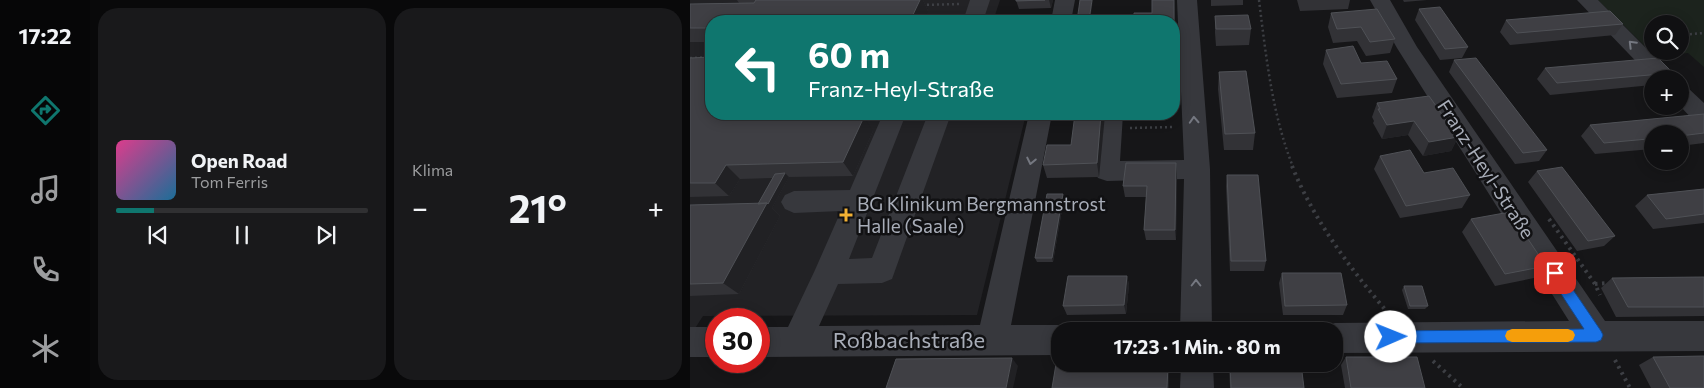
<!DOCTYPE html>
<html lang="de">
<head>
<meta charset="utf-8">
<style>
  :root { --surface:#101012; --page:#19191b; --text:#f1f3f6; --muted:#9c9d9f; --line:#303032; --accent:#0f766e }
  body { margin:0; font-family:Commissioner,sans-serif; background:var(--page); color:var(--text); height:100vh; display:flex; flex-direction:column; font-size:19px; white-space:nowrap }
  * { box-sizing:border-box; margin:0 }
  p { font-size:16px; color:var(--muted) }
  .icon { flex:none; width:28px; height:28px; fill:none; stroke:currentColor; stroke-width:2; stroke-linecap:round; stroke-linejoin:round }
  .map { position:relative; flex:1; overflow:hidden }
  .sheet { display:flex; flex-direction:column; gap:8px; padding:8px; background:#09090a; width:600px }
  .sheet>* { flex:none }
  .guide { position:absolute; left:15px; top:15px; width:475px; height:105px; border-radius:20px; box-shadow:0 2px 12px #0003,0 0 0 1px var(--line); background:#0f766e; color:#fff; overflow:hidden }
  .fabs { position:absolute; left:954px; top:15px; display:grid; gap:10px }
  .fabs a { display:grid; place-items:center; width:45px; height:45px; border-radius:50%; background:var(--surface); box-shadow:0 2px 12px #0003,0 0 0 1px var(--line); font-size:25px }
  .speed { position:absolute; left:15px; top:308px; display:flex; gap:10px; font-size:25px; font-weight:700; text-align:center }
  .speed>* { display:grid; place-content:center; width:65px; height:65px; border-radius:50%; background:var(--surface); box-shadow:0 2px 12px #0003,0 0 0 1px var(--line); line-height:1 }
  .speed .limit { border:8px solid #d22; background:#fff; color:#111 }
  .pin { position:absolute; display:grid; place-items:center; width:42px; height:42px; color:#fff; margin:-21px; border-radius:10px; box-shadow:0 2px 8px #0006 }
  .me { position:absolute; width:55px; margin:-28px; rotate:89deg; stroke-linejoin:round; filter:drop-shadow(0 0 4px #0008) }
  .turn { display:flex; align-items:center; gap:18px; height:105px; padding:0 20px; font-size:22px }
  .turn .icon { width:65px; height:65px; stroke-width:2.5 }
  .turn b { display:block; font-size:35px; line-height:42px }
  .big { font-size:38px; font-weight:700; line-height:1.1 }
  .sheet .card { flex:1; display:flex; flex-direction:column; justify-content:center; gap:8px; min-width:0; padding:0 18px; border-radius:20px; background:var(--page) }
  .song { display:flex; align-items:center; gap:15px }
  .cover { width:60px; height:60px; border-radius:8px; background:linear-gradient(135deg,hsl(330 70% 55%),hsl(200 70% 35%)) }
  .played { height:5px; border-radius:2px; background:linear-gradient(90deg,var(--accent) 15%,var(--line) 15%) }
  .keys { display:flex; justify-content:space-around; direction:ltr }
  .heat { display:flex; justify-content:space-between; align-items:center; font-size:28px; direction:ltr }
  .sheet .tiles { flex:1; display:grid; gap:8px; grid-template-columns:repeat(2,1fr) }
  .trip { position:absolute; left:361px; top:322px; width:292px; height:50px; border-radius:20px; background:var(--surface); box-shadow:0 2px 12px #0003,0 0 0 1px var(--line); font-weight:700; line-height:50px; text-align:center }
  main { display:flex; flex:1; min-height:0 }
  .dock { display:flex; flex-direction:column; width:90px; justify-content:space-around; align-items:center; background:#060607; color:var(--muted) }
  .dock .icon { width:35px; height:35px }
  .dock .on { color:var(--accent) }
  .dock b { font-size:22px; color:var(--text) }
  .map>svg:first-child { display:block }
</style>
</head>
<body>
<main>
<nav class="dock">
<b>17:22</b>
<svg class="icon on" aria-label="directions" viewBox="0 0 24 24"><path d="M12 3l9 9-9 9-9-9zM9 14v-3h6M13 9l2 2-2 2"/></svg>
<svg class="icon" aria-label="music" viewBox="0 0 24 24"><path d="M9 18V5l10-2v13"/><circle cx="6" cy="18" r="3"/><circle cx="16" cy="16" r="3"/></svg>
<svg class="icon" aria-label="phone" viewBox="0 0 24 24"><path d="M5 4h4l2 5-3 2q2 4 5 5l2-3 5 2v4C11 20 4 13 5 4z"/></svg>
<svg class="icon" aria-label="climate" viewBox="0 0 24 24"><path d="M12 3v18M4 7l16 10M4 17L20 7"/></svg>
</nav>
<section class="sheet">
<div class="tiles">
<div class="card">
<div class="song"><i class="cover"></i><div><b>Open Road</b><p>Tom Ferris</p></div></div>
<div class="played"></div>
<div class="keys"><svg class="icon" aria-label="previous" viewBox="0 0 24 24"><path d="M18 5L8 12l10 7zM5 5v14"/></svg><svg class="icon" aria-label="pause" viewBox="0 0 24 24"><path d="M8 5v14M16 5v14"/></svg><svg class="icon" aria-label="next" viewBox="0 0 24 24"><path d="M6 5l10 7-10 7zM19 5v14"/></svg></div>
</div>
<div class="card"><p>Klima</p>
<div class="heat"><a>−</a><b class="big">21°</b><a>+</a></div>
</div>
</div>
</section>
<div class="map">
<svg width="1014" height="388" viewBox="0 0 1014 388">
  <rect width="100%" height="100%" fill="#161618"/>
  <path fill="#222225" d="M0,0H310L303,21H21V114H336L287,315L13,316L0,336Z"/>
  <path fill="#1c231d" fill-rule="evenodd" d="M908,0H1014V67L998,53L965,56ZM962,24H990V51H962Z"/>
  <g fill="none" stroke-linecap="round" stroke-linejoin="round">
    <path stroke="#3d3f44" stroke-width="2.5" stroke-dasharray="2 3" stroke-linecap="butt" d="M569,0C576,56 582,114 603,167
      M232,5L271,4
      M990,35L1014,33
      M0,58L21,57
      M440,128L484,127"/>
    <path stroke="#3d3f44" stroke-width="4" stroke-dasharray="2.5 4.5" stroke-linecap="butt" d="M602,166C624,221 660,268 698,313
      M859,219L905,284L910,295
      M905,284L919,283
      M925,360L940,388
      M743,361L773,388"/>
    <path fill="#37383d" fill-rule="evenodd" d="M280,0H300L293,21H273Z
      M365,0H385L381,21H361Z
      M487,0H507L520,169L522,331H490L494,179L417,181L408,178L404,171L410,114H433L430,161L494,160Z
      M680,0H700L727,47L915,321H1014V351L645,353V331H632L634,327L645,323L879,321L707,48Z
      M887,0H908L987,79H963Z
      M990,85L998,88L1014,103V125L1006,123L990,106Z
      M193,114H216L159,259L182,258L238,114H261L202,279L192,283L148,284L129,326L290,325L339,114H362L321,325H370L381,329L382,331H370V355L69,357V327H98L125,270L151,211L104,213L95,209L91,202L95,195L104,191L160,190Z
      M0,327H26V357H0Z
      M491,364H523L524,388H490Z"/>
  </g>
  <path fill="#323236" d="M47,0H233L238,11L21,21V42H0V4L49,3Z
    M326,0H363L361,8L329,9Z
    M484,0L485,43H484V21L462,13Z
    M521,0H553V5L521,6Z
    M607,0H660L658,9L610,11Z
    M713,0H737L714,2Z
    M729,9L778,47L772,58L750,60L725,20Z
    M641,13L705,39L700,53L676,56L667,41L643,43L638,27Z
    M525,16L561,29L559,45L526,46L525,33Z
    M816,20L933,24L925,35L820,45L810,32Z
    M636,50L671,63L707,79L702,93L647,98L633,64Z
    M0,58H21V114H80L77,119H109L163,114L161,117L183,131L163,176L99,177L82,208L90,216L49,294L0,296V205L68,204L83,178L50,179L39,196L0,197Z
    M764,60L857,150L849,161L825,164L759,72Z
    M855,68L983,73L978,79H962V85L860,95L847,79Z
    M529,72L565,133L563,150H534L528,89Z
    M687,103L768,137L761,151L733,156L718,135L692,139L683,123L684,121L682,117Z
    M415,114L409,177L357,178L353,165L381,145Z
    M1014,114V143L990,146V134H962V149L905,154L891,136L900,125Z
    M690,156L734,173L780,195L772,208L710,218L684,169Z
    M847,171L925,236L914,246L887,251L838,182Z
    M487,174L486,240H456L454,230L456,197H435L433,186Z
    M537,175L576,261L574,271H540L536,186Z
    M1014,189V223L963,229L945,206L957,195Z
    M374,198L363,262H347L345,258Z
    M781,219L856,266L844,278L805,286L772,232Z
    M592,273L657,305L653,315H593L589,283Z
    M437,276L439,285L436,314L377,315L373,306Z
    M1014,277V316L926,317L911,288L922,278Z
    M714,286L738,306L735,309H718L712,290Z
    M656,357L735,388H655L651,365Z
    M963,357L1014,388H961L949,365Z
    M539,364H611L614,388H540Z"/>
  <path fill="#212124" d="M230,0H233L238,11L233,21H220Z
    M359,0H363L361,8Z
    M402,0H403L400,21H399Z
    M59,114H80L68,134L55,120Z
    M153,114H163L154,131L148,123Z
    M411,114H415L409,177L407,163Z
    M174,117L183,131L163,176L153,162Z
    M724,121L718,135L692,139L697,125Z
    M768,137L761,151L733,156L739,142Z
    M486,163L487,174L486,240L485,230Z
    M36,165L50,179L39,196L25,183Z
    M95,173L99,177L82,208L90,216L49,294L33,283L77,203Z
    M373,194L374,198L363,262L362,258Z
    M437,276L439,285L436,314L434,305Z
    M322,358L328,366L323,388H316Z
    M478,364H479V388H477Z"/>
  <path fill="#3f3f44" stroke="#4f5156" d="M66,0H230L220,21H21V28H0V4L64,3Z
    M326,0H355L326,1Z
    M390,0H402L399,21H387Z
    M462,0H484V26V21H444V13H462Z
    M750,7L778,47L755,49L729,9Z
    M687,9L705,39L680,42L671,27L647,29L641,13Z
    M920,11L933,24L827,33L816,20Z
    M558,15L561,29H526L525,16Z
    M663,46L671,63L697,61L707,79L651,84L636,50Z
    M21,57V114H59L55,120L174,117L153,162L36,165L25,183H0V58Z
    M786,58L857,150L833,153L764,60Z
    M968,58L983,73L867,83L855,68Z
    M556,71L565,133L535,134L529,72Z
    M739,96L768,137L739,142L724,121L697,125L688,109H690L687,103Z
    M112,114H153L151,118L109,119Z
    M385,114H411L407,163L353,165L357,145H381Z
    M1014,114V133L990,136V134H962V138L958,139L914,143L900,125Z
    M720,150L734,173L763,168L780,195L716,206L690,156Z
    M436,163H486L485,230H454L457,186H433Z
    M872,167L925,236L898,241L847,171Z
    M95,173L78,204L77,203L68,204L85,174Z
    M537,175H568L576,261H541Z
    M1014,189V214L976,219L957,195Z
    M357,194H373L362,258H345Z
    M77,203L33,283L0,284V205Z
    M820,212L856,266L815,274L781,219Z
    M592,273H651L657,305L595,306Z
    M378,276H437L434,305L373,306Z
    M1014,277V307H938L922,278Z
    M714,286H732L738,306H720Z
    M1014,356V388H980L963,357Z
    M656,357H727L735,388H661Z
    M322,358L316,388H196L206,359Z
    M367,358H370V364H478L477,388H362Z
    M540,364H611L614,388H541Z"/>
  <defs><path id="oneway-chevron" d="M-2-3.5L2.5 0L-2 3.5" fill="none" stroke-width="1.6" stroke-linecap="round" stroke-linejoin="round" transform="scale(1.25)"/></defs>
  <g stroke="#757881">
    <use href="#oneway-chevron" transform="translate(942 44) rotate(-135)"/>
    <use href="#oneway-chevron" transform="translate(504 120) rotate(-93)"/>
    <use href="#oneway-chevron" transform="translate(341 161) rotate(102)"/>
    <use href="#oneway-chevron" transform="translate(506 283) rotate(-90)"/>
  </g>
  <path fill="#1a73e8" stroke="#114b97" d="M865,267L869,269L911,331L913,335L911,340L906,342L701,343L696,342L694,337L696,332L701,331L894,329L860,277L859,273L860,269Z"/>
  <path fill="#f59e0b" d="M822,329H878L883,331L885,335L883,340L878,342H822L817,340L815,336L817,331Z"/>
  <path fill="#f2b134" stroke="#111113" stroke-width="2" d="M153.5 207.5h5v5h5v5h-5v5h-5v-5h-5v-5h5z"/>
  <g text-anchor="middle" stroke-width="5" stroke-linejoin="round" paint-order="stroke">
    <g font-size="19" fill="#a8adb8" stroke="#111113">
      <text transform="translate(796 169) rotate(57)" y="7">Franz-Heyl-Straße</text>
    </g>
    <g font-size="19" fill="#a8adb8" stroke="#111113" text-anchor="start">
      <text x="167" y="211">BG Klinikum Bergmannstrost<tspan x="167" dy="22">Halle (Saale)</tspan></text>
    </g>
    <g font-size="22" fill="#a8adb8" stroke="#111113">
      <text x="219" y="348">Roßbachstraße</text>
    </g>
  </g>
</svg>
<div class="fabs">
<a><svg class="icon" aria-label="search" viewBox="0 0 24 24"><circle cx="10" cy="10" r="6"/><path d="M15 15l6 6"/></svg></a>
<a>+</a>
<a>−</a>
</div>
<div class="speed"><div class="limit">30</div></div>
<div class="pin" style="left:865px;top:273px;background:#d93025"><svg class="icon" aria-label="arrive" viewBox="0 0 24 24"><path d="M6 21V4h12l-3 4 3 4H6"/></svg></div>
<svg class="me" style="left:701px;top:337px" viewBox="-20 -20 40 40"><circle r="19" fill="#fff"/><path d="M0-13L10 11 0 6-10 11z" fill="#1a73e8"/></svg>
<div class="trip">17:23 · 1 Min. · 80 m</div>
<div class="guide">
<div class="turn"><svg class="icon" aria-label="left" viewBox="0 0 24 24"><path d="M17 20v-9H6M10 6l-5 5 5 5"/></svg><div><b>60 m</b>Franz-Heyl-Straße</div></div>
</div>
</div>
</main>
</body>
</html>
